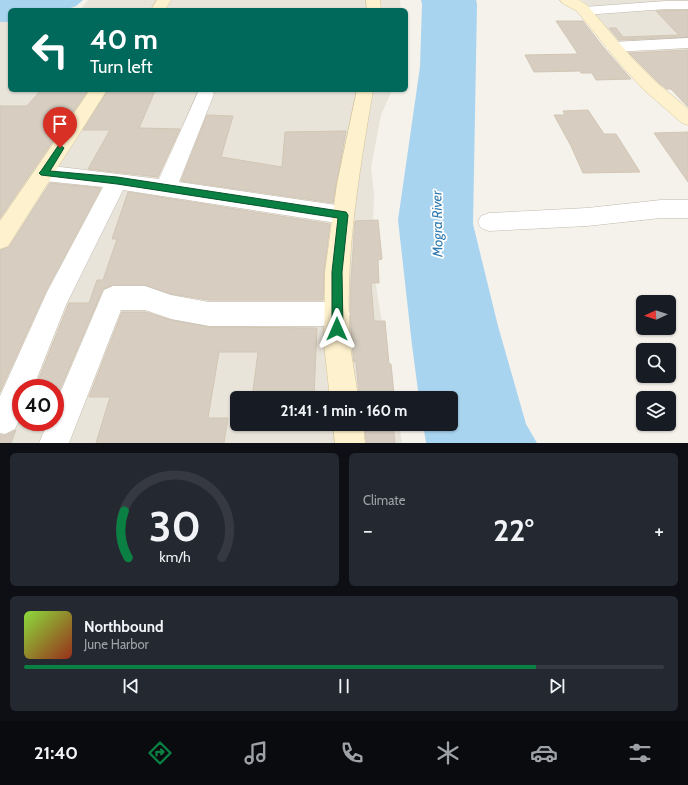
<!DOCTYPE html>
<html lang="en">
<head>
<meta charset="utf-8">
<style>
  :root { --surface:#171b24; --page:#242831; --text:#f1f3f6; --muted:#9ea1a6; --line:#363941; --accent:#0b8043 }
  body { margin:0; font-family:Cabin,sans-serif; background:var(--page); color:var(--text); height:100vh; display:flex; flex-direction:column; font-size:15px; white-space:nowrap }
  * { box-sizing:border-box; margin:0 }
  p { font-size:13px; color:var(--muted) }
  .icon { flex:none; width:22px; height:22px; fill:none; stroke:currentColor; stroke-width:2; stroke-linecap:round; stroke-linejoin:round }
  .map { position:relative; height:443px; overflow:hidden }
  .drawer { display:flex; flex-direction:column; gap:10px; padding:10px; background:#0d0f14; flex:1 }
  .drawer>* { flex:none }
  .banner { position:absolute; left:8px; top:8px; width:400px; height:84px; border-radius:6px; box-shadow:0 1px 3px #0004; background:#00695c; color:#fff; overflow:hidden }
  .needle { width:26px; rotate:267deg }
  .buttons { position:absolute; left:636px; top:295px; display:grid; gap:8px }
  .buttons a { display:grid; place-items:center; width:40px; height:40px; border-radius:6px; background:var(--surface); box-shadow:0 1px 3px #0004; font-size:20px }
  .speed { position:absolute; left:12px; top:379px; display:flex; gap:8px; font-size:20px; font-weight:700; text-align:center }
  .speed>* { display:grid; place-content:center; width:52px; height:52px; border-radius:50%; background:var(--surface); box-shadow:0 1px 3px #0004; line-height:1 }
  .speed .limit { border:6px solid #d22; background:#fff; color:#111 }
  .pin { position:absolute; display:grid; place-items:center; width:34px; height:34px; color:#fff; margin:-41px -17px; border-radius:50% 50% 50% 0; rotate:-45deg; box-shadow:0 0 4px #0007 }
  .pin .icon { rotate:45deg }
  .me { position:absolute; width:44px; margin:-22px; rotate:0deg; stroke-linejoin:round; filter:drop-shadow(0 0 3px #0008) }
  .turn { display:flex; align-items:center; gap:14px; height:84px; padding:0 16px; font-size:18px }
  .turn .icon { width:52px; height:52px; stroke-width:2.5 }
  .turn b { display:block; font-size:28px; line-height:34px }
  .big { font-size:30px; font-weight:700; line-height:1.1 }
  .drawer .widget { flex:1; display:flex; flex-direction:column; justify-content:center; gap:6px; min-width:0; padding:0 14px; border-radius:6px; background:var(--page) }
  .drawer .dial { align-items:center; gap:0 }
  .dial svg { height:104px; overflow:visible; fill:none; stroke:var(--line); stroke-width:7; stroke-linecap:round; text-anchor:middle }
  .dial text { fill:var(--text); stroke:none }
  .song { display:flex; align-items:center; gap:12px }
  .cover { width:48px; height:48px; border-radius:6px; background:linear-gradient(135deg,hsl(90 70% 55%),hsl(10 70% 35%)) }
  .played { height:4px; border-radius:2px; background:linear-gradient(90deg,var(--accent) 80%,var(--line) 80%) }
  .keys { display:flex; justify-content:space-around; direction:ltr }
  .heat { display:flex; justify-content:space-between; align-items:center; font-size:22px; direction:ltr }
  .drawer .tiles { flex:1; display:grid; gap:10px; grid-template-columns:1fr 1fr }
  .widget:last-child { grid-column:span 2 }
  .trip { position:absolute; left:230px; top:391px; width:228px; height:40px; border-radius:6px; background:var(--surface); box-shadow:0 1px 3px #0004; font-weight:700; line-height:40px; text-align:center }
  .tabs { display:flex; height:64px; justify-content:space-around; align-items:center; background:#090b0e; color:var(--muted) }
  .tabs .icon { width:28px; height:28px }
  .tabs .current { color:var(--accent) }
  .tabs b { font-size:18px; color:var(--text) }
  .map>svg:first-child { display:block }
</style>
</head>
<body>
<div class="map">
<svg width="688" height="443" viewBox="0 0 688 443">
  <rect width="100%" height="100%" fill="#f5f2eb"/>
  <path fill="#e9e4da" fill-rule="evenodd" d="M88,0H400L401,10H80Z
    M582,0H688V84L656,86Z
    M10,19V90H392L381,115L371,168L374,193L372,260L394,398H237V424H399L402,443H0V20ZM21,388H55V422H21Z"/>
  <path fill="#a9d4f0" d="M0,0H83L76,6L65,10H10V22H0Z
    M421,0H476L477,4L473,224L498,326L526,424L537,443H426L423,424H451V398H419L412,345L398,220L420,67L422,4Z"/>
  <path fill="#d7cec1" stroke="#d2c6b4" d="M688,10V37L619,40L609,28H616L623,37L679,35L656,11Z
    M556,21H583L604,48L631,79L596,80L592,73H581L580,71L534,72L525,55L578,54Z
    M688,50V107L671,89H666L657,81L629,53Z
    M41,90H88L0,218V106H27Z
    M108,90L155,91L139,128L180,129L158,177L88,169L110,130H83Z
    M588,110L604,134H616L640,172L583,173L571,146L554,115H565L563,111Z
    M207,115L233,116L221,157L282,167L285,132L346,131L333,203L181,181Z
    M688,132V182L654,133Z
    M50,183L101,188L46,291L0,392V250L9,247Z
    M128,192L330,224L324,272L323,300H209L171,294L145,285H112L103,289L55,401V388H35L69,303H89L97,280H103L117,239H112Z
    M378,220L382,259L378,260L379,283H371L374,321H385L389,364H391L394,394L359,395L356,362H354L353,355L350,311L351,280L355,221Z
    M122,312H145L171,320L209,327L317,328L314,396L252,398L258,352H219L208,418H228L224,443H96L110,397H89Z
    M365,424H393L395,443H366Z
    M16,430L11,443H0V435H6Z"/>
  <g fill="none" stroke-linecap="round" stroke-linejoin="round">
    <g stroke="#c1baae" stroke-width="1">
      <path id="street" d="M666,1H688V9H666L584,15L579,14L577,11L579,8L584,7Z
        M688,38V48L613,52L608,50L605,47L608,44L613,42Z
        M199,90H211L214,94L179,182L343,206L351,209L354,215L351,221L343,224L123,190L66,305L33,388H21V416L15,429L5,434L0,433V396L47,292L103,187L44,181L37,178L34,173L37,168L44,165L159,179Z
        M661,200H688V218H661L587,226L489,231L481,228L478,222L481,216L489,213L587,208Z
        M113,286H145L171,295L209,302H337L346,305L350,314L346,323L337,326H209L171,319L145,310H121L69,443H39L48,422H55V405L104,290Z"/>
    </g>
    <g stroke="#d5c59b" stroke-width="1">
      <path id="secondary" d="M157,0H171L165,10H151Z
        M366,0H380L381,10H367Z
        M560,0H579L587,5L632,58L656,82L688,109V125L682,123L644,90L620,64L577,11L562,3Z
        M90,90H107L8,246L0,249V221Z
        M357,90H373C359,174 344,259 350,344C352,362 356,380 358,398H330L324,344L325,272L337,184Z
        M333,424H363L365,443H335Z"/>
    </g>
    <use href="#street" fill="#fff" fill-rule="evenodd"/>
    <use href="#secondary" fill="#fef1cd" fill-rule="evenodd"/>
  </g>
  <path fill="#0b8043" stroke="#07532c" d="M60,145L64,148L50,171L117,177L346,212L348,215L342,272L343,329L341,333L337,334L333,333L332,329V272L338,218L117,184L41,175L39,173L41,171L58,146Z"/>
  <g text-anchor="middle" stroke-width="3.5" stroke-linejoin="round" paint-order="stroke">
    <g font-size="14" font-style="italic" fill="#2f7aaf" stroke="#fff">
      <text transform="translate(437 224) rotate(-91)" y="5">Mogra River</text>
    </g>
  </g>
</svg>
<div class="buttons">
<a><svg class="needle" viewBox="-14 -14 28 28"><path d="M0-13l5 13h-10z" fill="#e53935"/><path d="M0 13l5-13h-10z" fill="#9ea1a6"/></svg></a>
<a><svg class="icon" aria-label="search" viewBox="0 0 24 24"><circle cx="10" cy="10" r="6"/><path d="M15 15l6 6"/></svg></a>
<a><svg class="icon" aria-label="layers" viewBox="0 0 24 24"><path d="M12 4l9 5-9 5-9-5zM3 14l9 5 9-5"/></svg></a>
</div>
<div class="speed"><div class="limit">40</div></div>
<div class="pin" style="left:60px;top:148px;background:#d93025"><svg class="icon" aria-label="arrive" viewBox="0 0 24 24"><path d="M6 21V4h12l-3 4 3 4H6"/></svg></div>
<svg class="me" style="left:337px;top:329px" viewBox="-20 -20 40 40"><path d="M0-17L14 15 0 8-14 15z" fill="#0b8043" stroke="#fff" stroke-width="4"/></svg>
<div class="trip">21:41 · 1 min · 160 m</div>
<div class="banner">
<div class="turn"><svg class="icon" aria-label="left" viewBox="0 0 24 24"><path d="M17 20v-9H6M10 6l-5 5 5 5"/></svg><div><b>40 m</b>Turn left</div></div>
</div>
</div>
<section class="drawer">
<div class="tiles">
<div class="widget dial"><svg viewBox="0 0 100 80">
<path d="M14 69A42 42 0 1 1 86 69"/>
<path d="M14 69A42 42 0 0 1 11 33" stroke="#0b8043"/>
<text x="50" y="56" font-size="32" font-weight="700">30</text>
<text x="50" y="72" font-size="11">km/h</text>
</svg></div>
<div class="widget"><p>Climate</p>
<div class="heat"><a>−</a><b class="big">22°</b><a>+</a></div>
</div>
<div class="widget">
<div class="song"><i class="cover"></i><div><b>Northbound</b><p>June Harbor</p></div></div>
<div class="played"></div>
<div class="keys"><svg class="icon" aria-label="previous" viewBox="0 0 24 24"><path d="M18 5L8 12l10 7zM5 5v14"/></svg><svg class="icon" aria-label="pause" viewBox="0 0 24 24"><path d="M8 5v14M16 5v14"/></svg><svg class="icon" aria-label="next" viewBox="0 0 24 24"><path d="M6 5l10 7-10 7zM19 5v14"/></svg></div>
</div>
</div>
</section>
<nav class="tabs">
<b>21:40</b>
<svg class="icon current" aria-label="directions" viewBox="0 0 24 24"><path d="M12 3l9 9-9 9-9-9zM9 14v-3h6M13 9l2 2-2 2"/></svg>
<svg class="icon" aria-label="music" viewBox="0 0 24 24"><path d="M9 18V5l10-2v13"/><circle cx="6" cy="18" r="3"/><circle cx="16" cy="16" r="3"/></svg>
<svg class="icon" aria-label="phone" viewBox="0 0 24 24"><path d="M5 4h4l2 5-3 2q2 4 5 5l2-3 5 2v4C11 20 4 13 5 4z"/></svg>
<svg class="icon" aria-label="climate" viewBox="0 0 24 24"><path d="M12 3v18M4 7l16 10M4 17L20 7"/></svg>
<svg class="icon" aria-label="car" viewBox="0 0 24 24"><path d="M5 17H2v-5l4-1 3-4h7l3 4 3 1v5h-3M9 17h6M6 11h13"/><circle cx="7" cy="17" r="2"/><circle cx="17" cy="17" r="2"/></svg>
<svg class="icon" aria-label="filters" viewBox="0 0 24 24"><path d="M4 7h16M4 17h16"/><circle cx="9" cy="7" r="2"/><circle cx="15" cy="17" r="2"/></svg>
</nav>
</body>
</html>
